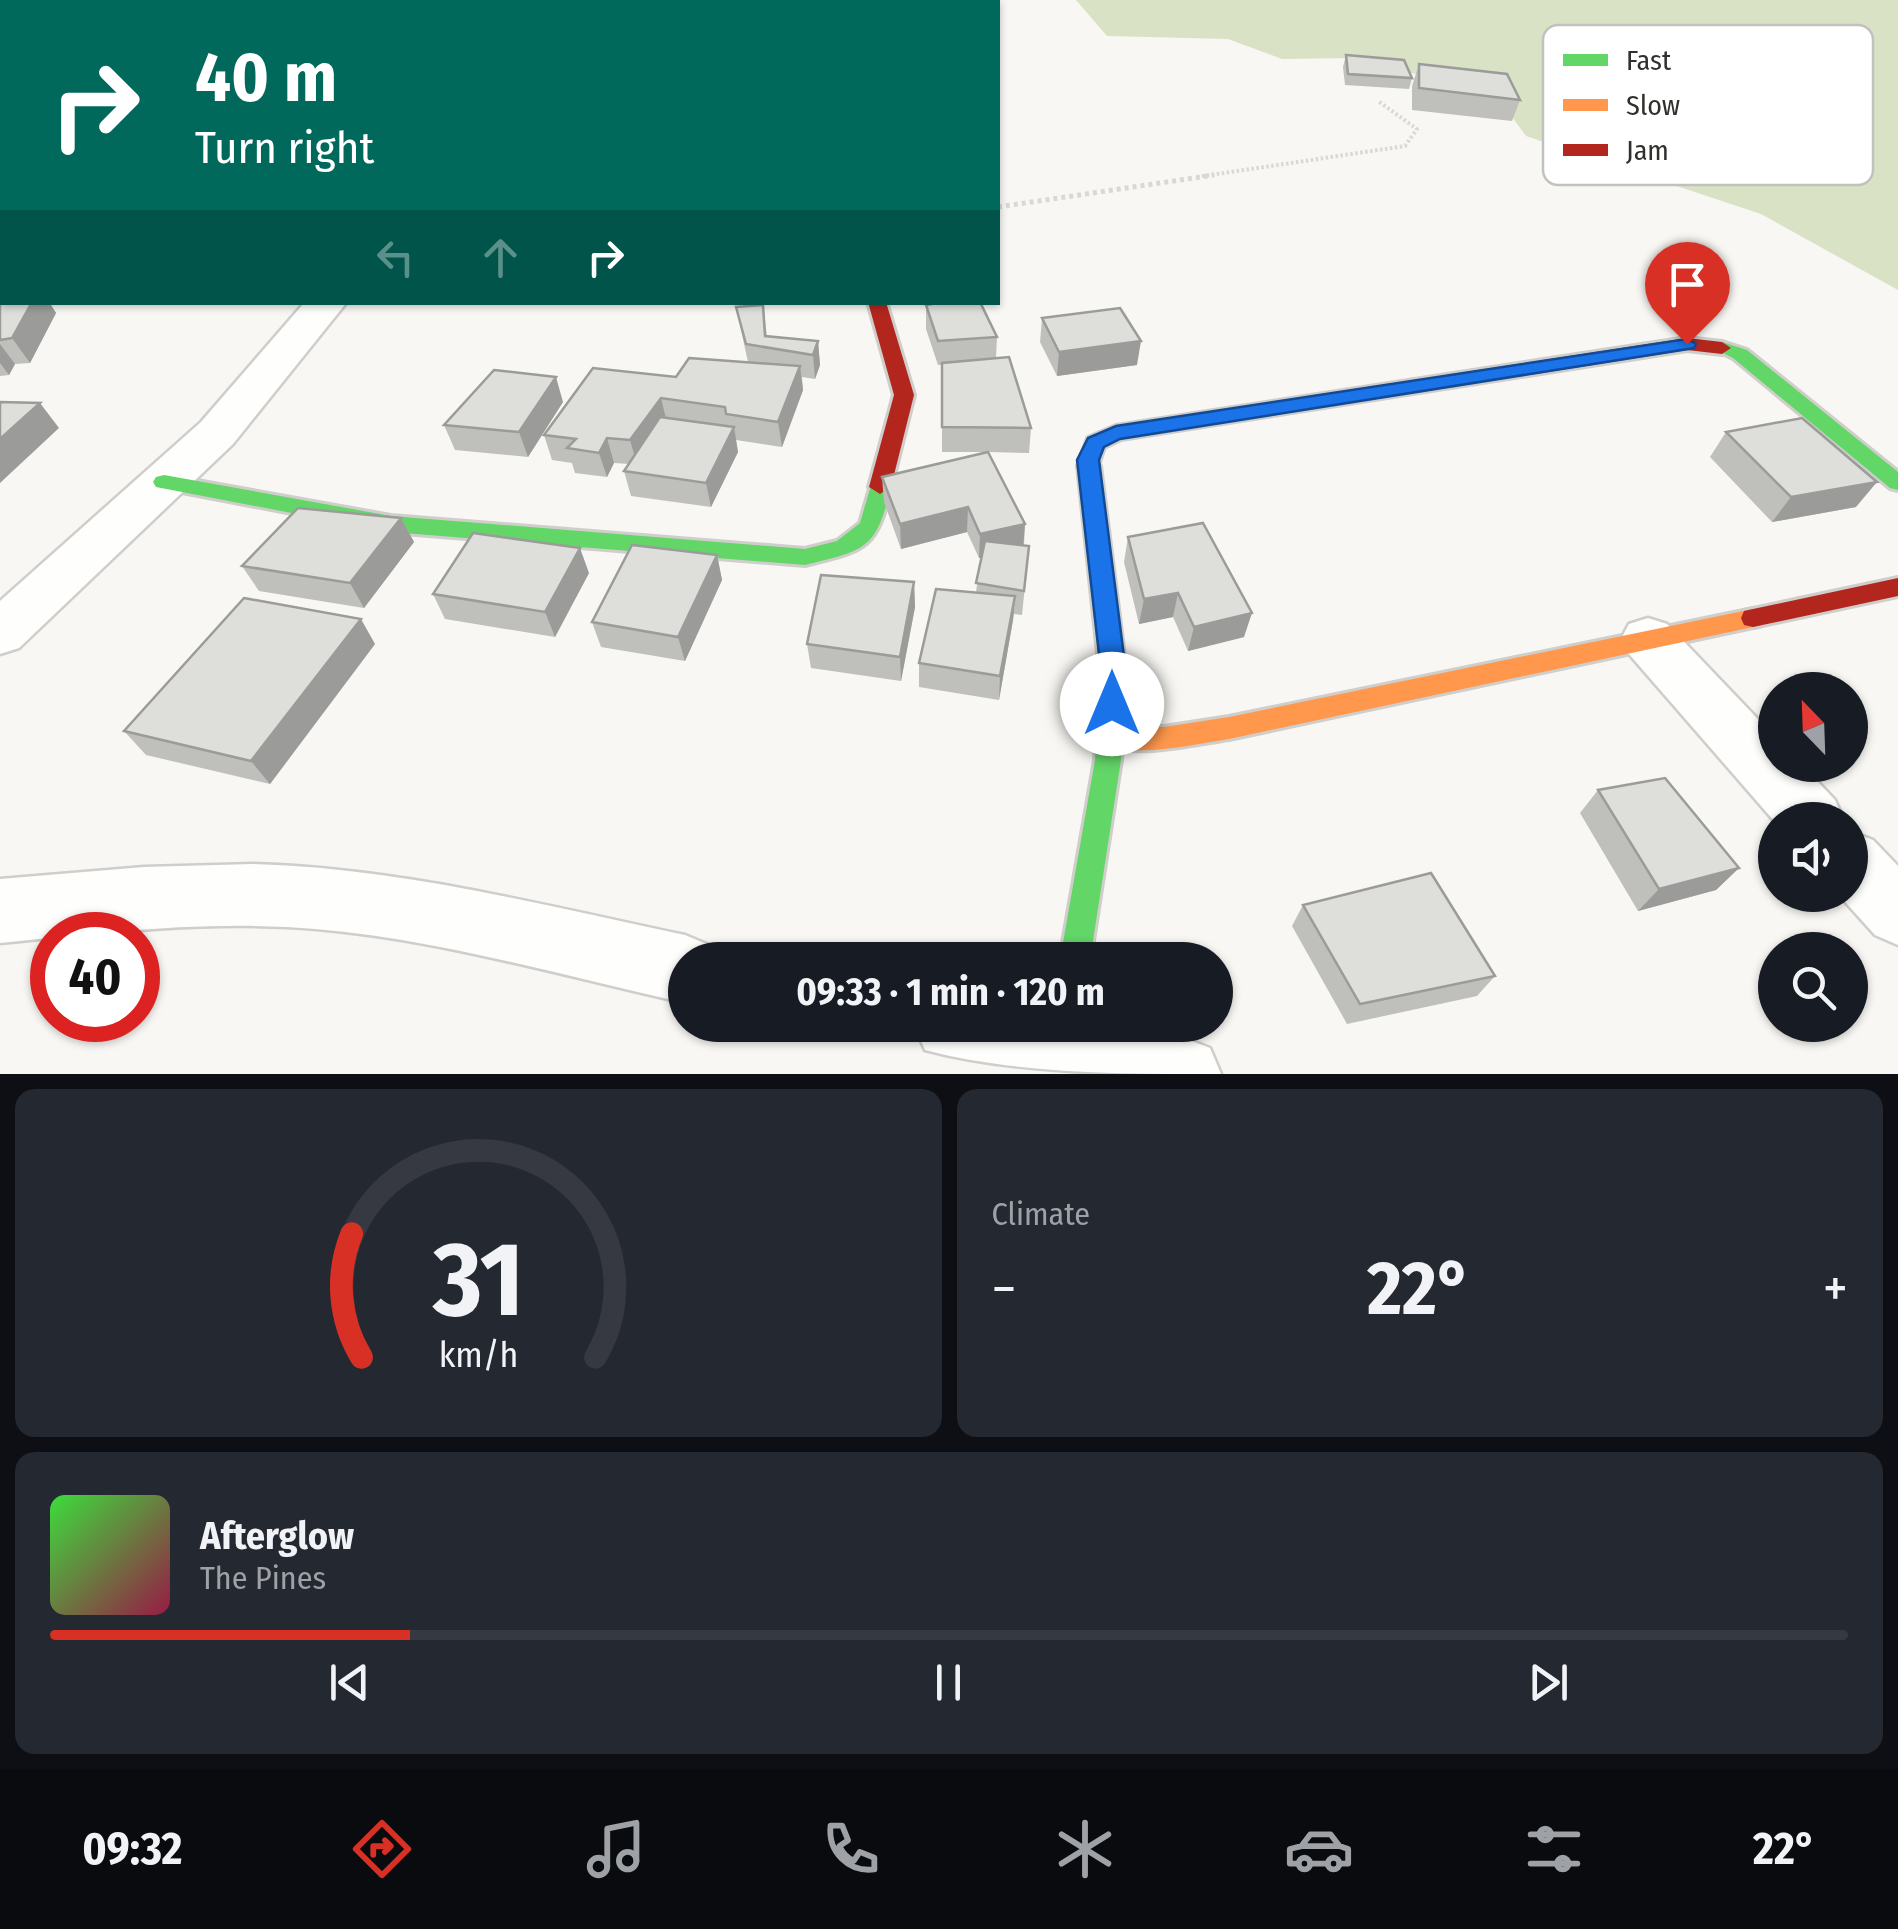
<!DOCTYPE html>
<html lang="en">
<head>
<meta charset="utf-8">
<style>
  :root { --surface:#171b24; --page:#242831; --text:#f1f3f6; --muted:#9ea1a6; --line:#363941; --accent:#d93025 }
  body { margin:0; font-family:"Fira Sans Condensed",sans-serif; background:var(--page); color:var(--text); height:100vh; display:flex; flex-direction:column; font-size:38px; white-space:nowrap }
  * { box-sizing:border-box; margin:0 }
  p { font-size:32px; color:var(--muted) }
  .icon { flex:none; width:55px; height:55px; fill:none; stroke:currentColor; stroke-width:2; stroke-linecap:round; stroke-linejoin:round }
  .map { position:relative; height:1074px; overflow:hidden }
  .side { display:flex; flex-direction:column; gap:15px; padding:15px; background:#0d0f14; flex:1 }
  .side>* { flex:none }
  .top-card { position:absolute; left:0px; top:0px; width:1000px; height:305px; box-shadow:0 2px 8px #0004; background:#00695c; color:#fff; overflow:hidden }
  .needle { width:65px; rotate:337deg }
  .controls { position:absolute; left:1758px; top:672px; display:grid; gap:20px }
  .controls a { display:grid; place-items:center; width:110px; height:110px; border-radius:50%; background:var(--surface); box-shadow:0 2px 8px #0004; font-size:50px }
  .speed { position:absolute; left:30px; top:912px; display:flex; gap:20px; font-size:50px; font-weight:700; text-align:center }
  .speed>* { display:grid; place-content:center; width:130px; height:130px; border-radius:50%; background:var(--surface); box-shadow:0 2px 8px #0004; line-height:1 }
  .speed .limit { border:15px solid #d22; background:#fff; color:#111 }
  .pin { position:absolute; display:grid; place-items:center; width:85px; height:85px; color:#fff; margin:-102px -42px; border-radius:50% 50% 50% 0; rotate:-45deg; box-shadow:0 0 10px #0007 }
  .pin .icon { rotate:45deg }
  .me { position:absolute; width:110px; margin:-55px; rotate:0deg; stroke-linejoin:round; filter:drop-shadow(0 0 8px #0008) }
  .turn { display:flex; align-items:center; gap:35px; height:210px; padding:0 30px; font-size:45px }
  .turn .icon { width:130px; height:130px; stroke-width:2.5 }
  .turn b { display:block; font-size:70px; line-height:85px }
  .lanes { display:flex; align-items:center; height:95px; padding:0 30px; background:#0003; justify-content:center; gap:50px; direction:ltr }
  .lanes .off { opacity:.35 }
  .big { font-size:75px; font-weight:700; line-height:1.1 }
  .side .tile { flex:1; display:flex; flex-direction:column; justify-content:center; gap:15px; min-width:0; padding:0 35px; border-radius:20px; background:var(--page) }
  .side .dial { align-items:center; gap:0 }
  .dial svg { height:260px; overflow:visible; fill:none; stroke:var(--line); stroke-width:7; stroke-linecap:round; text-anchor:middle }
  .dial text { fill:var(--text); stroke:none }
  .song { display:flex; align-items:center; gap:30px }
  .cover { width:120px; height:120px; border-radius:15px; background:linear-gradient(135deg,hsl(120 70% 55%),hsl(340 70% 35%)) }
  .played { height:10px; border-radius:5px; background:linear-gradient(90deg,var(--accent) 20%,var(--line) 20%) }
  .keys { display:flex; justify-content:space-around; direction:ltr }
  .heat { display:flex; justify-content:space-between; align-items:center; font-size:55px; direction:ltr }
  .side .tiles { flex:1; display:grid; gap:15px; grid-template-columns:1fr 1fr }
  .tile:last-child { grid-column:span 2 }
  .trip { position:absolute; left:668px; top:942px; width:565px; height:100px; border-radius:50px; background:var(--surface); box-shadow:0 2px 8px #0004; font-weight:700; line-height:100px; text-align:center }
  .tabs { display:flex; height:160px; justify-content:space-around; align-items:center; background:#090b0e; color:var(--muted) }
  .tabs .icon { width:70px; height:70px }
  .tabs .current { color:var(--accent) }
  .tabs b { font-size:45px; color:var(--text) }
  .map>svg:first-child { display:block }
</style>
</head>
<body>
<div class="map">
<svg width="1898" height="1074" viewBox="0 0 1898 1074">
  <rect width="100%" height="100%" fill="#f8f7f3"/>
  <path fill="#d9e2c4" d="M1076,0H1898V290L1761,214L1526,136L1507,110L1431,78L1356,58L1282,59L1228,39L1107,36Z"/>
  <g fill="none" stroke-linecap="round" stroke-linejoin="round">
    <g stroke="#cfcecb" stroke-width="5">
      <path id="street" d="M305,302H347L233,444L19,648L0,654V601L201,422Z
        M1648,618L1667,624L1775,737V765H1802L1835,800L1844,820L1775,822L1629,654L1621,639L1629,624Z
        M1850,831L1873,840L1898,866V945L1875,935L1839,895H1850Z
        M253,864C400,868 542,905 685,935L709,945L716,960H685V1003C554,974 422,934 287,927C190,922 93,934 0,943V879L144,867Z
        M914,1025C1011,1025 1119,1010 1210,1048L1221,1074C1124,1074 1016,1074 925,1050Z"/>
    </g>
    <g stroke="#cfcecb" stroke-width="6">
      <path id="fast" d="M2,49V57L0,58V50Z
        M1722,342L1747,350L1898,472V490L1890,488L1733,358L1713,348Z
        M1089,459L1100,466L1126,672L1121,760L1090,960H1060L1095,760L1100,672L1078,466Z
        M164,475L391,516L805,549L837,541L860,523L872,482H888L891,487C876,550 866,550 805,565L391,532L156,487L153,482L156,477Z"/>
    </g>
    <g stroke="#cfcecb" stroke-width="6">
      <path id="slow" d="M1753,609L1762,611L1765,618L1762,625L1753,627L1229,739C1189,745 1140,758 1101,744L1097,736L1101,728L1110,725L1164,727L1229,717Z"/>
    </g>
    <g stroke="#cfcecb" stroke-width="6">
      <path id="jam" d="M868,302H886L914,395L891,487L880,494L869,487L894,395Z
        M1687,338L1722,342L1731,348L1722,354L1687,350L1121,439L1104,447L1096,471L1089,473L1078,466L1088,438L1116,426Z
        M1898,578V596L1753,627L1744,625L1741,618L1744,611L1753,609Z"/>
    </g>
    <path stroke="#d8d8d7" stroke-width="4" stroke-dasharray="2.5 2.5" stroke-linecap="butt" d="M1197,177L1405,146L1417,129L1378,101"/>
    <path stroke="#d8d8d7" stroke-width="5" stroke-dasharray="4 4" stroke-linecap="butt" d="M998,207L1214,175"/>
    <use href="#street" fill="#fefefd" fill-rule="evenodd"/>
    <use href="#fast" fill="#63d668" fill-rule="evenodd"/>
    <use href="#slow" fill="#ff974d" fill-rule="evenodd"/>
    <use href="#jam" fill="#b3261e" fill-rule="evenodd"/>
  </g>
  <path fill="#bfbfbc" d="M1346,55L1412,78L1409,89L1345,85L1343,67Z
    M1419,64L1520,100L1512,121L1412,110V86Z
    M0,292L2,302H49L56,313L30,363L15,364L9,375L0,376Z
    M763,305L767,336L818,341L820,365L815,379L802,377L803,390L782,447L736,440L738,452L711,507L631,496L624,471L629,464L614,463L607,477L575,473L572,463L552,460L544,435L676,377L748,362L736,307Z
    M926,305L997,337L996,358L1031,428L1029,453L988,452L1025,524L1024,546H1029L1022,615L1014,614L999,700L919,687V663L976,592L981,558H979L967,532L901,549L884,502L882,477L987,452H942V365H938L926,329Z
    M1042,318L1137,365L1057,376L1040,342Z
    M563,402L528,457L455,450L444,425Z
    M1726,432L1856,507L1772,522L1710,457Z
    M401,518L414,542L364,608L259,591L242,566Z
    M1128,537L1244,637L1188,651L1173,617L1139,624L1124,562Z
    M717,555L722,580L685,661L601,647L592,622Z
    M589,573L555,637L445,619L433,594Z
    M914,582L915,607L901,681L811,668L807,644Z
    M375,644L270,784L146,755L124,731Z
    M1598,790L1739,868L1716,890L1638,911L1580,813Z
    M1303,905L1495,976L1477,996L1347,1024L1292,926Z"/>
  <path fill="#9b9b99" d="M482,0H607L608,2H483Z
    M32,302H49L56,313L30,363L12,338Z
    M818,341L820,365L815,379L813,355Z
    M1141,341L1137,365L1057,376L1059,352Z
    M0,344L15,364L9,375L0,363Z
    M800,366L803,390L782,447L778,422Z
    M556,377L563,402L528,457L519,432Z
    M661,398L667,423L637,465L630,440Z
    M40,403L59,428L0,483V439Z
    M734,427L738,452L711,507L706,483Z
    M607,438L614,463L607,477L599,453Z
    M1877,482L1856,507L1772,522L1791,497Z
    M968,507L967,532L901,549L900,524Z
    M401,518L414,542L364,608L350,583Z
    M1025,524L1023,549L979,558L980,534Z
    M580,548L589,573L555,637L545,612Z
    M717,555L722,580L685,661L678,637Z
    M914,582L915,607L901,681L900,657Z
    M1178,593L1173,617L1139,624L1144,599Z
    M1015,596L1013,620L999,700L1000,676Z
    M1252,613L1244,637L1188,651L1194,627Z
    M361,619L375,644L270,784L251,761Z
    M1739,868L1716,890L1638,911L1659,889Z"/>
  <path fill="#dededb" stroke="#9b9b99" stroke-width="2.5" d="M1346,55L1404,60L1412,78L1348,74Z
    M1419,64L1507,74L1520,100L1419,88Z
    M0,292H2V302H32L12,338L0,340Z
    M943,302H980L997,337L938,341L926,305Z
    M763,305L765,336L818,341L813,355L746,344L736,307Z
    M1120,308L1141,341L1059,352L1042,318Z
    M1009,357L1031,428L942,427V363Z
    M689,358L800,366L778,422L726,414L725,407L661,398L630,440L607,438L599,453L567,448L576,439L544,435L593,368L676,377Z
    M494,370L556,377L519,432L444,425Z
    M0,402L40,403L0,439Z
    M660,417L734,427L706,483L624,471Z
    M1802,418L1877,482L1791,497L1726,432Z
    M988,452L1025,524L980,534L968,507L900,524L882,477Z
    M298,508L401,518L350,583L242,566Z
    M1203,523L1252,613L1194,627L1178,593L1144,599L1128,537Z
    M473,533L580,548L545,612L433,594Z
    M985,541L1029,546L1024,591L976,583Z
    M632,545L717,555L678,637L592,622Z
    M821,575L914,582L900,657L807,644Z
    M936,589L1015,596L1000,676L919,663Z
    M244,598L361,619L251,761L124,731Z
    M1665,778L1739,868L1659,889L1598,790Z
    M1431,873L1495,976L1360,1004L1303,905Z"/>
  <path fill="#1a73e8" stroke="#114b97" stroke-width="2.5" d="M1687,339L1696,344L1694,348L1120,439L1104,447L1099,460L1126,672L1121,712L1112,715L1103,712L1099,704L1101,672L1077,460L1088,438L1116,426Z"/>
  <rect x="1543" y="25" width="330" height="160" rx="15" fill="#fff" stroke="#c1c1c0" stroke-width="2.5"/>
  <rect x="1563" y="54" width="45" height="12" fill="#63d668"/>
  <rect x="1563" y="99" width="45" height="12" fill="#ff974d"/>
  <rect x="1563" y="144" width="45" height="12" fill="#b3261e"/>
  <g font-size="28" fill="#30302d">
    <text x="1626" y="70">Fast</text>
    <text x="1626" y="115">Slow</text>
    <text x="1626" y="160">Jam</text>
  </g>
</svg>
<div class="controls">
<a><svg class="needle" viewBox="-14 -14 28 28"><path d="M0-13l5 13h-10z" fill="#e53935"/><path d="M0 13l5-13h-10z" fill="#9ea1a6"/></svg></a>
<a><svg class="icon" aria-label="sound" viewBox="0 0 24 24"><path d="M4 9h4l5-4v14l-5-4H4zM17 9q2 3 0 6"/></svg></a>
<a><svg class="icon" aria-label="search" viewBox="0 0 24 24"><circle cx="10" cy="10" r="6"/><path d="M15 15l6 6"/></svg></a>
</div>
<div class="speed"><div class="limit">40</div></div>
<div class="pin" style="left:1687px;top:344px;background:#d93025"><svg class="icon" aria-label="arrive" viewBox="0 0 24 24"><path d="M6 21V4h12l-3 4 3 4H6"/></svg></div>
<svg class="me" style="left:1112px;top:704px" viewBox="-20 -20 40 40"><circle r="19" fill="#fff"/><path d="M0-13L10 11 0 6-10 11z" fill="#1a73e8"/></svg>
<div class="trip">09:33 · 1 min · 120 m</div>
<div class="top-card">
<div class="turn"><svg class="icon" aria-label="right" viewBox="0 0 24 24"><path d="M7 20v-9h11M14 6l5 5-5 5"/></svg><div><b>40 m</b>Turn right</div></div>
<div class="lanes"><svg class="icon off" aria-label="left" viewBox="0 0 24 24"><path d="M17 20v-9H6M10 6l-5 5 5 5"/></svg><svg class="icon off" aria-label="ahead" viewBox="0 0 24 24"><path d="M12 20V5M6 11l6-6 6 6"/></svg><svg class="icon" aria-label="right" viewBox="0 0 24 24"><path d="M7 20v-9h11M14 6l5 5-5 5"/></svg></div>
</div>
</div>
<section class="side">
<div class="tiles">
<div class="tile dial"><svg viewBox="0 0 100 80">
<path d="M14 69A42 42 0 1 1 86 69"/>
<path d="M14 69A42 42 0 0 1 11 31" stroke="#d93025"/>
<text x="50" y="56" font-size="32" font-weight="700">31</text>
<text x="50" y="72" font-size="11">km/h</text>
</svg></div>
<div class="tile"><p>Climate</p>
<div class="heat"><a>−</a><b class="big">22°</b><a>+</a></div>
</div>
<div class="tile">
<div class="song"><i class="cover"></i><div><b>Afterglow</b><p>The Pines</p></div></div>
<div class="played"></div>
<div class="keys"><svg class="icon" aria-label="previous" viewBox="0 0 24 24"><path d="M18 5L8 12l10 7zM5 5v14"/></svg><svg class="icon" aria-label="pause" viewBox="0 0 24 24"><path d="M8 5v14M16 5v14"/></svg><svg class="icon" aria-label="next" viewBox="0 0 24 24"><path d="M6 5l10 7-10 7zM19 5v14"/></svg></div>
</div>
</div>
</section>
<nav class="tabs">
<b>09:32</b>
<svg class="icon current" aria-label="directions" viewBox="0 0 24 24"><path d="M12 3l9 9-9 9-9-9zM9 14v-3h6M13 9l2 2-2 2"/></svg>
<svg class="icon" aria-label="music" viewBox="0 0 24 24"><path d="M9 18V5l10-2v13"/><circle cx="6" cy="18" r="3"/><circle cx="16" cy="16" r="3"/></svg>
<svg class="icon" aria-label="phone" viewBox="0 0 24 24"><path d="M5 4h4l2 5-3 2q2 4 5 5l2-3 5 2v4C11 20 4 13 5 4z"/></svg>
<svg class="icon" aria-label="climate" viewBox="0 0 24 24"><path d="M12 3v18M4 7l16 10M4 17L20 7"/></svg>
<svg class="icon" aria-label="car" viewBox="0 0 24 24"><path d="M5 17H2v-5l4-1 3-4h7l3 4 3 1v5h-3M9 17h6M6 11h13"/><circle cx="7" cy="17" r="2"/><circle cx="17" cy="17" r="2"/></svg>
<svg class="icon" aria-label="filters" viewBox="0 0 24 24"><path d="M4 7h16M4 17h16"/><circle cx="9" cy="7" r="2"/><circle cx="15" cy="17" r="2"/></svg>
<b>22°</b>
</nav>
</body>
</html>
